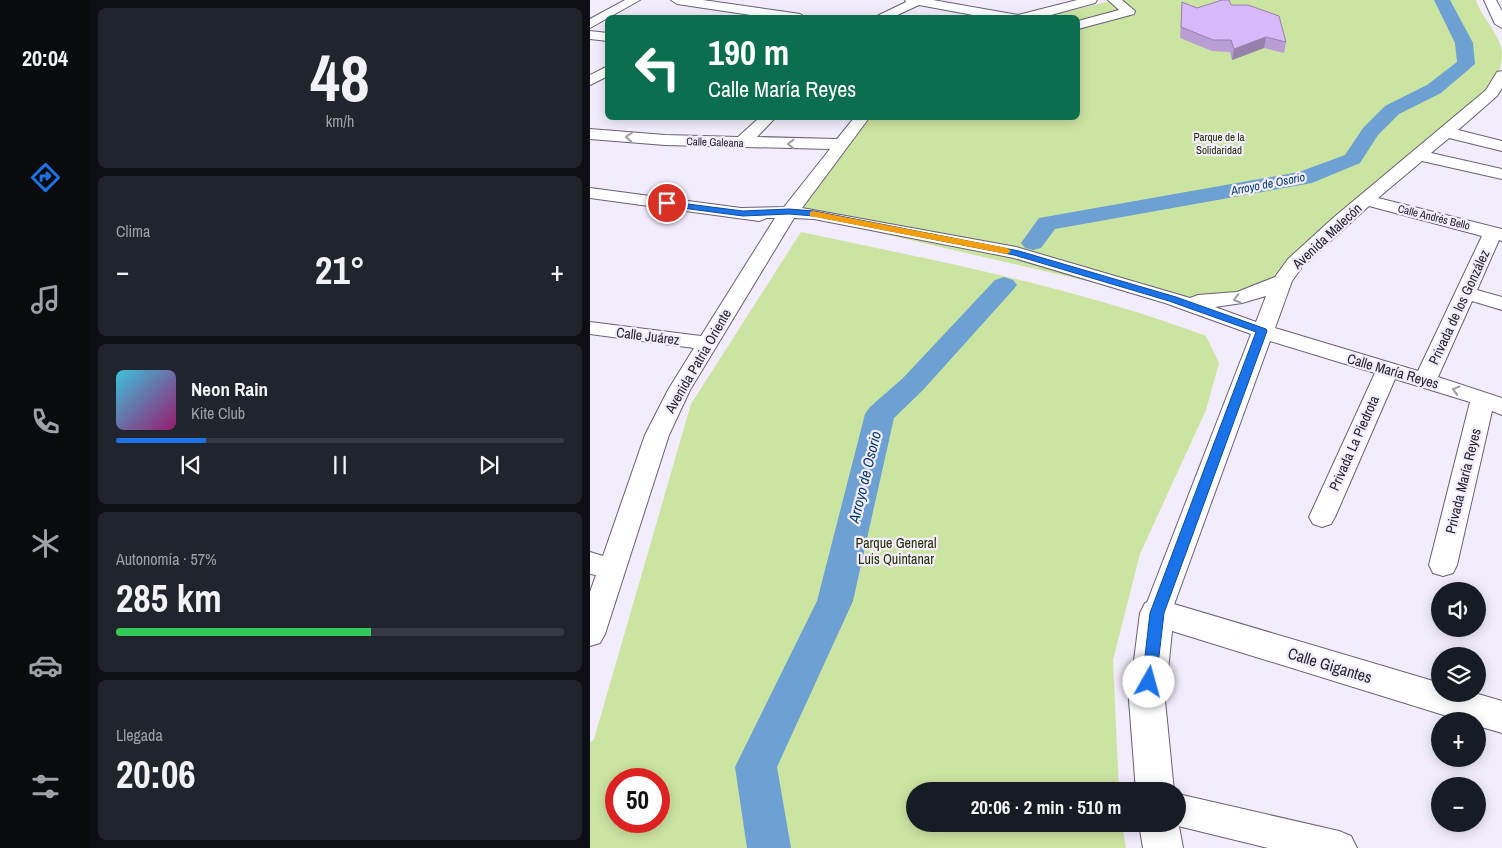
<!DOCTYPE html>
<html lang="es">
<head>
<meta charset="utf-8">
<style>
  :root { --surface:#171b24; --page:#20242c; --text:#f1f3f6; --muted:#9ea1a6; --line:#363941; --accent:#1a73e8 }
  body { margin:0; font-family:"Archivo Narrow",sans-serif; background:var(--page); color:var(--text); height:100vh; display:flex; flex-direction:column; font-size:19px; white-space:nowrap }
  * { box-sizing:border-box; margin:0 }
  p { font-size:16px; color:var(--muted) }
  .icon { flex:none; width:28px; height:28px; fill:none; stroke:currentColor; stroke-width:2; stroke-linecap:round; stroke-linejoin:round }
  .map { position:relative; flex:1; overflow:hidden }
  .panel { display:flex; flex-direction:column; gap:8px; padding:8px; background:#0d0f14; width:500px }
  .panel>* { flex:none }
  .hud { position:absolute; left:15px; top:15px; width:475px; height:105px; border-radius:8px; box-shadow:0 2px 12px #0003; background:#0b6e4f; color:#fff; overflow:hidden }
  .fabs { position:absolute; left:841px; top:582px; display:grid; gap:10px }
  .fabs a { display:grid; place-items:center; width:55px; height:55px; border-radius:50%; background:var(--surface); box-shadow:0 2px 12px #0003; font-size:25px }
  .speed { position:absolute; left:15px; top:768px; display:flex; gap:10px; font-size:25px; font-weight:700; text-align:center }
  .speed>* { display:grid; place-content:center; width:65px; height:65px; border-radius:50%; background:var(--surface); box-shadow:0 2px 12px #0003; line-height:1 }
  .speed .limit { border:8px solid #d22; background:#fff; color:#111 }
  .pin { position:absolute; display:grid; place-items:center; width:42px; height:42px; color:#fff; margin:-21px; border:2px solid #fff; border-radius:50%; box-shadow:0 1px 5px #0007 }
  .me { position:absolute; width:55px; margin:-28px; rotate:7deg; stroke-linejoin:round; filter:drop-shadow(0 0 4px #0008) }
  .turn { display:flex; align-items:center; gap:18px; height:105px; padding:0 20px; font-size:22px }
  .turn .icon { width:65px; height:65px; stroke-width:2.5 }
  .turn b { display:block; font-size:35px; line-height:42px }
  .big { font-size:38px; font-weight:700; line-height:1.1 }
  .panel .card { flex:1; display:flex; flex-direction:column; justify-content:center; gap:8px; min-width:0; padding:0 18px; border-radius:8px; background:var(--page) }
  .panel .dial { align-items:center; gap:0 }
  .dial b { font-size:65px; line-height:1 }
  .song { display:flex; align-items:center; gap:15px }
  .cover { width:60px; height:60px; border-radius:8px; background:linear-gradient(135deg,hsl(190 70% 55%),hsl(320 70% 35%)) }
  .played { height:5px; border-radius:2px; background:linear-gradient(90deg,var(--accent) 20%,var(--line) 20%) }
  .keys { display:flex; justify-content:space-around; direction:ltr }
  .heat { display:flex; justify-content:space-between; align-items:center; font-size:28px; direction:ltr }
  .charge { height:8px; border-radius:4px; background:linear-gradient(90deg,#34c759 57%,var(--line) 0) }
  .trip { position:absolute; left:316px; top:782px; width:280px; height:50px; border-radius:25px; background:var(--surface); box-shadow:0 2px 12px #0003; font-weight:700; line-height:50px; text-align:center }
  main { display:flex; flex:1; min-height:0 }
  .tab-bar { display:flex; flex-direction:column; width:90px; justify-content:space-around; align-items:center; background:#090b0e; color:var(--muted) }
  .tab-bar .icon { width:35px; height:35px }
  .tab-bar .current { color:var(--accent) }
  .tab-bar b { font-size:22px; color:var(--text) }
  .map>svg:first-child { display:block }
</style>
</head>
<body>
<main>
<nav class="tab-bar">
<b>20:04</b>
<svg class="icon current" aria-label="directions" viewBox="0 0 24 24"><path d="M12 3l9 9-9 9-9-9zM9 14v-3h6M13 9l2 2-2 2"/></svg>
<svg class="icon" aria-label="music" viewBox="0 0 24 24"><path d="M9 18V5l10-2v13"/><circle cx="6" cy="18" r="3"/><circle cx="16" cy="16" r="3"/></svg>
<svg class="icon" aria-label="phone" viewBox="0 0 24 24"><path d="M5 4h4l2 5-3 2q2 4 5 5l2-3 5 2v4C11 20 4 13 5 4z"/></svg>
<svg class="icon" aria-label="climate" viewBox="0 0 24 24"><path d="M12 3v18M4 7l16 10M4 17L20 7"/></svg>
<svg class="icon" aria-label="car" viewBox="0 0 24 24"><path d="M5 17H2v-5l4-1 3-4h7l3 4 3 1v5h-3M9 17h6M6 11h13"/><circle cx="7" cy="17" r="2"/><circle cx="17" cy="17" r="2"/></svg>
<svg class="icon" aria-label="filters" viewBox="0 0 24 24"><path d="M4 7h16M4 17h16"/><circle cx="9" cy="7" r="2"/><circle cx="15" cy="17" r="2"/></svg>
</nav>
<section class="panel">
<div class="card dial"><b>48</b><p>km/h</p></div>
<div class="card"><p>Clima</p>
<div class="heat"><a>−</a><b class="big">21°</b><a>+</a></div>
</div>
<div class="card">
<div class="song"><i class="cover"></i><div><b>Neon Rain</b><p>Kite Club</p></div></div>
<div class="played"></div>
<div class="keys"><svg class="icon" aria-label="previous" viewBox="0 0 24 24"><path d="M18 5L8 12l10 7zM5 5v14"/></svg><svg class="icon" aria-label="pause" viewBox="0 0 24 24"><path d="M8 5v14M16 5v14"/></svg><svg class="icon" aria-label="next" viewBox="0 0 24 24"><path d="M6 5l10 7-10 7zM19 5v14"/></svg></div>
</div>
<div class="card"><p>Autonomía · 57%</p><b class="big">285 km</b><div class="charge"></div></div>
<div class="card"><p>Llegada</p><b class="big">20:06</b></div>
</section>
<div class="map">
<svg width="912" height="848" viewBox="0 0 912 848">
  <rect width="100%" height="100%" fill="#f3ecfc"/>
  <path fill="#cce4a2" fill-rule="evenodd" d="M524,0H886C892,19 911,34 912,54C912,64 908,75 906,85L692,281L644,301L592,303L199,212L275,118H488V18L457,17Z
    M211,232C347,261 485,287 616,336L629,363L616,410L550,554L523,660L529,791H325V824H532L536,848H0V743L4,739L101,404ZM26,779H69V821H26Z"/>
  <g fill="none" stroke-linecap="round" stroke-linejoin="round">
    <path fill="#6da0d3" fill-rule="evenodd" d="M844,0H860L883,43L885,64L851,93L809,114L788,135L770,163L722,183L465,229L451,248L443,250L435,248L431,243L449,218L709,172L755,155L773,128L795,106L837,85L867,62L865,43Z
      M414,277L423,280L427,285L423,290L333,390L304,418L263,601L187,767L201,848H157L145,767L227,601L275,414L280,407L313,378L405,280Z"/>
    <g stroke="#6a5f76" stroke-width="2">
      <path id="minor" d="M35,0H50L0,28V19Z
        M81,0H113L210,14L216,18H180L87,4Z
        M315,0H343L428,15L487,0H507L505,3L450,18H399L329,5L301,18H283L316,2Z
        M518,0H532L545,11L544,14L488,29V21L529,10Z
        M894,0H906L912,11V28L905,24Z
        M0,31L18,33V41L0,39Z
        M18,66V76L0,85V75Z
        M912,71V88L907,96L868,130L912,141V151L859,138L841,153L912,169V179L832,161L788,198L912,229V241L909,240L887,290L912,297V310L882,301L848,377L912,398V415L902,411L867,565L863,573L853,576L843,573L839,565L880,402L805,379L745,517L741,524L732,527L723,524L719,517L785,373L680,341L581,613L577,621L567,625L557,621L553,613L661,334L575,303L424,258L224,219L204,218L100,390L79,435L15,634L10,643L0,646V592L6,575L0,574V552L13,556L55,435L78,390L104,348L0,334V322L111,336L185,218H177L169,221L0,198V188L151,208L194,207L240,149L75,145L0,139V129L75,135L148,137L169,118H185L167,137L247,139L264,118H279L212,208L426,247L600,298L608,295L647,292L685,277L698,259L743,218L896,90L907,72ZM779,206L892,236L828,371L685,328L702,281L712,267ZM676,296L666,322L625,307L652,303Z
        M588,794L749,831L761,836L767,848H678L588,826L582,824H588Z"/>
    </g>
    <g stroke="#6a5f76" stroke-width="2">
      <path id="major" d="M567,599L850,683V694H888L912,701V733L888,726V721H873L582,631L575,700L584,791H546L539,700L550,613L555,603Z
        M588,821L593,848H553L549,824H588Z"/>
    </g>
    <use href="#minor" fill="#fff" fill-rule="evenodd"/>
    <use href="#major" fill="#fff" fill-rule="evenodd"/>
  </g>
  <path fill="#b99ed5" d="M592,2L607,8L641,5L696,42L694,53L674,48L642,60L640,52L622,51L590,38Z"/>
  <path fill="#9681ae" d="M676,37L674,48L642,60L644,49Z"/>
  <path fill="#d7b8f8" stroke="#9681ae" d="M632,0H639L641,5H658L689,16L696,42L676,37L644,49L641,40H623L591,27L592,2L607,8Z"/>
  <defs><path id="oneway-chevron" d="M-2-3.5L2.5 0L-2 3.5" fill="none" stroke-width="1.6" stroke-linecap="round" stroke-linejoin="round" transform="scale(1.25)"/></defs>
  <g stroke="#9e9ca0">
    <use href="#oneway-chevron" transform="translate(39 137) rotate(-175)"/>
    <use href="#oneway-chevron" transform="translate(201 144) rotate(-180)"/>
    <use href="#oneway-chevron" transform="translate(647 299) rotate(166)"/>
    <use href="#oneway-chevron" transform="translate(866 390) rotate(-164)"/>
  </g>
  <path fill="#1a73e8" stroke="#114b97" d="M74,201L153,211L199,209L224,211L429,251L586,297L676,329L677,331L574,613L566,682L564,687L559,689L554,687L552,682L560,613L666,332L579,301L424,255L224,216L199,214L153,216L77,206L72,203Z"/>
  <path fill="#f59e0b" d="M223,211L417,248L421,251L417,254L220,216V212Z"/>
  <g text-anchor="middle" stroke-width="4.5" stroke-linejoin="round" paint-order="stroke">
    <g font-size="11" fill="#233000" stroke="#f3ecfc">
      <text x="629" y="141">Parque de la<tspan x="629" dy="13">Solidaridad</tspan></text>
    </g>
    <g font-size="11" fill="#28232d" stroke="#f3ecfc">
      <text transform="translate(125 142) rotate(2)" y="4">Calle Galeana</text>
      <text transform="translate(844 217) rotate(14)" y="4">Calle Andrés Bello</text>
    </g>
    <g font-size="12" font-style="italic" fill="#003d6c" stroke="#f3ecfc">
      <text transform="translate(678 184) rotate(-11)" y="4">Arroyo de Osorio</text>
    </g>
    <g font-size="14" fill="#28232d" stroke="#f3ecfc">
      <text transform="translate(737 236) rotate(-43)" y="5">Avenida Malecón</text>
      <text transform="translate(869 307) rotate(-65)" y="5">Privada de los González</text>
      <text transform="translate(58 336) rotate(7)" y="5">Calle Juárez</text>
      <text transform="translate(108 361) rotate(-60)" y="5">Avenida Patria Oriente</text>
      <text transform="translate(803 371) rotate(16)" y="5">Calle María Reyes</text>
      <text transform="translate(764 443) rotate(-66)" y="5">Privada La Piedrota</text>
      <text transform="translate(873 481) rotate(-76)" y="5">Privada María Reyes</text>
    </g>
    <g font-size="14" fill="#233000" stroke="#f3ecfc">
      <text x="306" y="548">Parque General<tspan x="306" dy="16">Luis Quintanar</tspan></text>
    </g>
    <g font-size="15" font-style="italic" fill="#003d6c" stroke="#f3ecfc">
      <text transform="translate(275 477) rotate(-76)" y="5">Arroyo de Osorio</text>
    </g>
    <g font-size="16" fill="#28232d" stroke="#f3ecfc">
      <text transform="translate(740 665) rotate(17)" y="6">Calle Gigantes</text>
    </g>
  </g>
</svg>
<div class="fabs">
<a><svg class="icon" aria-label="sound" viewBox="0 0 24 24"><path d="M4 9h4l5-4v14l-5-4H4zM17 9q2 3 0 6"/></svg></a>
<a><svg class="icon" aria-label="layers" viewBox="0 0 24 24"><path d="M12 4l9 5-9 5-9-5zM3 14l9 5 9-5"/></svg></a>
<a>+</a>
<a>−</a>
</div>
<div class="speed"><div class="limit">50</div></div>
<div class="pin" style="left:77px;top:203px;background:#d93025"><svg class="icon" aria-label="arrive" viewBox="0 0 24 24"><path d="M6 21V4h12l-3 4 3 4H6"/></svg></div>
<svg class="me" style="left:559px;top:682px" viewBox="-20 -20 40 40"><circle r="19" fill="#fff"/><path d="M0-13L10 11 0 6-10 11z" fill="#1a73e8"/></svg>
<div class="trip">20:06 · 2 min · 510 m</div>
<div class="hud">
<div class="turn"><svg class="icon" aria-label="left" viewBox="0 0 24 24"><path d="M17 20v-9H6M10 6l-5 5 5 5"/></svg><div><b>190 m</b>Calle María Reyes</div></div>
</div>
</div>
</main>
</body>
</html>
